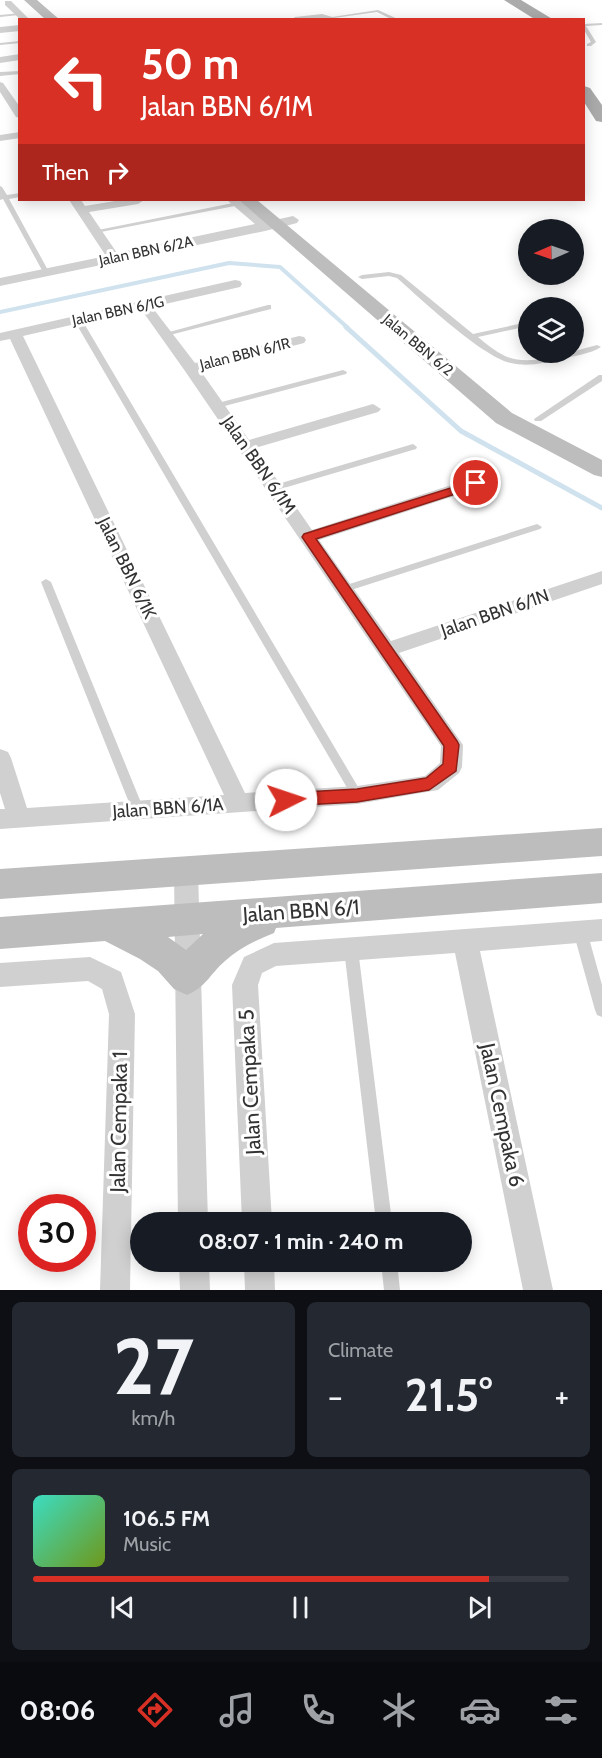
<!DOCTYPE html>
<html lang="en">
<head>
<meta charset="utf-8">
<style>
  :root { --surface:#171b24; --page:#242831; --text:#f1f3f6; --muted:#9ea1a6; --line:#363941; --accent:#d93025 }
  body { margin:0; font-family:Cabin,sans-serif; background:var(--page); color:var(--text); height:100vh; display:flex; flex-direction:column; font-size:22px; white-space:nowrap }
  * { box-sizing:border-box; margin:0 }
  p { font-size:20px; color:var(--muted) }
  .icon { flex:none; width:33px; height:33px; fill:none; stroke:currentColor; stroke-width:2; stroke-linecap:round; stroke-linejoin:round }
  .map { position:relative; height:1290px; overflow:hidden }
  .sheet { display:flex; flex-direction:column; gap:12px; padding:12px; background:#0d0f14; flex:1 }
  .sheet>* { flex:none }
  .top-card { position:absolute; left:18px; top:18px; width:567px; height:183px; border-radius:0px; box-shadow:0 3px 15px #0003; background:#d93025; color:#fff; overflow:hidden }
  .needle { width:39px; rotate:268deg }
  .buttons { position:absolute; left:518px; top:219px; display:grid; gap:12px }
  .buttons a { display:grid; place-items:center; width:66px; height:66px; border-radius:50%; background:var(--surface); box-shadow:0 3px 15px #0003; font-size:30px }
  .speed { position:absolute; left:18px; top:1194px; display:flex; gap:12px; font-size:30px; font-weight:700; text-align:center }
  .speed>* { display:grid; place-content:center; width:78px; height:78px; border-radius:50%; background:var(--surface); box-shadow:0 3px 15px #0003; line-height:1 }
  .speed .limit { border:9px solid #d22; background:#fff; color:#111 }
  .pin { position:absolute; display:grid; place-items:center; width:51px; height:51px; color:#fff; margin:-26px; border:3px solid #fff; border-radius:50%; box-shadow:0 2px 6px #0007 }
  .me { position:absolute; width:66px; margin:-33px; rotate:86deg; stroke-linejoin:round; filter:drop-shadow(0 0 4px #0008) }
  .turn { display:flex; align-items:center; gap:21px; height:126px; padding:0 24px; font-size:27px }
  .turn .icon { width:78px; height:78px; stroke-width:2.5 }
  .turn b { display:block; font-size:42px; line-height:51px }
  .then { display:flex; align-items:center; height:57px; padding:0 24px; background:#0003; gap:12px; font-size:22px }
  .big { font-size:45px; font-weight:700; line-height:1.1 }
  .sheet .card { flex:1; display:flex; flex-direction:column; justify-content:center; gap:9px; min-width:0; padding:0 21px; border-radius:9px; background:var(--page) }
  .sheet .dial { align-items:center; gap:0 }
  .dial b { font-size:78px; line-height:1 }
  .song { display:flex; align-items:center; gap:18px }
  .cover { width:72px; height:72px; border-radius:9px; background:linear-gradient(135deg,hsl(170 70% 55%),hsl(80 70% 35%)) }
  .played { height:6px; border-radius:3px; background:linear-gradient(90deg,var(--accent) 85%,var(--line) 85%) }
  .keys { display:flex; justify-content:space-around; direction:ltr }
  .heat { display:flex; justify-content:space-between; align-items:center; font-size:33px; direction:ltr }
  .sheet .tiles { flex:1; display:grid; gap:12px; grid-template-columns:1fr 1fr }
  .card:last-child { grid-column:span 2 }
  .trip { position:absolute; left:130px; top:1212px; width:342px; height:60px; border-radius:30px; background:var(--surface); box-shadow:0 3px 15px #0003; font-weight:700; line-height:60px; text-align:center }
  .tabs { display:flex; height:96px; justify-content:space-around; align-items:center; background:#090b0e; color:var(--muted) }
  .tabs .icon { width:42px; height:42px }
  .tabs .on { color:var(--accent) }
  .tabs b { font-size:27px; color:var(--text) }
  .map>svg:first-child { display:block }
</style>
</head>
<body>
<div class="map">
<svg width="602" height="1290" viewBox="0 0 602 1290">
  <rect width="100%" height="100%" fill="#fff"/>
  <g fill="none" stroke-linecap="round" stroke-linejoin="round">
    <path stroke="#cfe2ee" stroke-width="4" d="M0,312L229,263L280,267L348,328"/>
    <path stroke="#cfe2ee" stroke-width="5" d="M346,327L461,431L602,508"/>
    <path fill="#d0d0d0" fill-rule="evenodd" d="M378,10L400,20H393L377,12L334,18L332,17Z
      M21,13L19,15L0,17V15Z
      M602,23V25L586,26L596,42L591,46H587V44L591,42L584,30V24Z
      M20,41V43L0,45V43Z
      M20,71V74L0,76V72Z
      M0,186L2,187L7,195L20,193V197L9,199L49,272L48,273L43,272L3,199L0,200Z
      M238,202L241,204L240,205L96,233L93,231Z
      M389,272L401,275L473,334L528,322V326L478,337C486,344 495,351 505,356C531,368 572,351 597,345L601,347C590,354 574,356 561,359C546,363 527,367 511,363C482,357 421,299 397,278L389,276L362,279L358,277L362,275Z
      M268,305H271V309L166,336L162,334Z
      M75,318L82,320L361,792L363,795L361,798L357,800L353,798L74,320Z
      M343,370L347,372L346,374L217,408L213,406L214,404Z
      M599,375H602V381L541,421H535L534,419Z
      M413,444L417,447L416,449L277,490H271L269,488L271,486Z
      M537,524L542,527L540,529L348,591L344,592L339,589L340,587Z
      M46,579L51,582L144,810L142,814L138,815L134,814L132,810L41,582Z
      M580,925L585,927L587,931L602,985V1017L597,1015L595,1010L573,931L575,927Z
      M351,943L356,945L358,949L392,1222H376L344,949L346,945Z
      M381,1262H397L400,1290H384Z"/>
    <path fill="#d0d0d0" fill-rule="evenodd" d="M5,1H11L30,20H21L5,5Z
      M322,14L343,20H291L295,17Z
      M20,25V31L0,33V27Z
      M20,54V60L0,63V57Z
      M0,82L3,83L20,107V118L16,117L0,92Z
      M20,132V138L0,141V135Z
      M69,200H81L85,206L121,200H144L138,204L89,212L117,253L255,224L227,200H240L266,222L293,216L299,220L297,223L265,231L0,286V278L106,256Z
      M235,280L240,281L242,284L240,287L152,307L195,363L299,336L304,337L306,340L304,343L200,370L249,440L373,404L381,409L378,412L255,448L312,530L470,479H482L484,483L482,487L319,540L391,641L602,571V584L399,653L463,745L462,767L459,773L438,790L357,804L0,829V809H5L0,793V749L8,752L11,758L27,808L224,795L10,339L0,341V333ZM141,309L185,371L441,746L440,763L425,776L357,786L245,793L23,336Z
      M186,861L194,864L198,871L208,1222H178L174,871L178,864Z
      M602,919V941L480,951L553,1290H523L455,953L276,966L262,973L258,985L272,1222H242L232,985L244,957L274,943Z
      M90,957L121,972L135,1014L130,1290H100L109,1014L102,989L88,981L0,987V963Z
      M179,1262H209L210,1290H180Z
      M244,1262H274L275,1290H245Z"/>
    <path fill="#bdbdbd" fill-rule="evenodd" d="M24,0H37L60,20H46Z
      M239,200H257L512,413L602,460V477L594,475L496,423Z
      M602,828V856L0,899V869Z
      M602,873V903L276,928L274,933C256,940 239,948 225,961C210,974 206,987 187,995L174,989L158,971L140,959L105,941L0,949V917ZM203,934L186,950L168,937Z"/>
    <path fill="#ababab" fill-rule="evenodd" d="M504,0H521L554,20H536Z
      M584,86L590,88L602,105V122L596,121L584,102Z"/>
  </g>
  <path fill="#d93025" stroke="#8d1f18" stroke-width="1.5" d="M476,480L480,481V486L316,539L457,741L459,745L456,771L429,790L357,802L286,806L281,804L278,800L281,795L286,793L357,789L426,778L443,764L444,746L302,537L304,534Z"/>
  <g text-anchor="middle" stroke-width="6" stroke-linejoin="round" paint-order="stroke">
    <g font-size="15" fill="#333" stroke="#fff">
      <text transform="translate(146 251) rotate(-12)" y="5">Jalan BBN 6/2A</text>
      <text transform="translate(118 311) rotate(-12)" y="5">Jalan BBN 6/1G</text>
      <text transform="translate(418 345) rotate(40)" y="5">Jalan BBN 6/2</text>
      <text transform="translate(245 354) rotate(-14)" y="5">Jalan BBN 6/1R</text>
    </g>
    <g font-size="18" fill="#333" stroke="#fff">
      <text transform="translate(259 465) rotate(55)" y="6">Jalan BBN 6/1M</text>
      <text transform="translate(127 568) rotate(64)" y="6">Jalan BBN 6/1K</text>
      <text transform="translate(495 613) rotate(-19)" y="6">Jalan BBN 6/1N</text>
      <text transform="translate(168 808) rotate(-4)" y="6">Jalan BBN 6/1A</text>
    </g>
    <g font-size="21" fill="#333" stroke="#fff">
      <text transform="translate(301 911) rotate(-4)" y="7">Jalan BBN 6/1</text>
      <text transform="translate(250 1082) rotate(-93)" y="7">Jalan Cempaka 5</text>
      <text transform="translate(502 1115) rotate(78)" y="7">Jalan Cempaka 6</text>
      <text transform="translate(119 1122) rotate(-89)" y="7">Jalan Cempaka 1</text>
    </g>
  </g>
</svg>
<div class="buttons">
<a><svg class="needle" viewBox="-14 -14 28 28"><path d="M0-13l5 13h-10z" fill="#e53935"/><path d="M0 13l5-13h-10z" fill="#9ea1a6"/></svg></a>
<a><svg class="icon" aria-label="layers" viewBox="0 0 24 24"><path d="M12 4l9 5-9 5-9-5zM3 14l9 5 9-5"/></svg></a>
</div>
<div class="speed"><div class="limit">30</div></div>
<div class="pin" style="left:476px;top:483px;background:#d93025"><svg class="icon" aria-label="arrive" viewBox="0 0 24 24"><path d="M6 21V4h12l-3 4 3 4H6"/></svg></div>
<svg class="me" style="left:286px;top:800px" viewBox="-20 -20 40 40"><circle r="19" fill="#fff"/><path d="M0-13L10 11 0 6-10 11z" fill="#d93025"/></svg>
<div class="trip">08:07 · 1 min · 240 m</div>
<div class="top-card">
<div class="turn"><svg class="icon" aria-label="left" viewBox="0 0 24 24"><path d="M17 20v-9H6M10 6l-5 5 5 5"/></svg><div><b>50 m</b>Jalan BBN 6/1M</div></div>
<div class="then">Then<svg class="icon" aria-label="right" viewBox="0 0 24 24"><path d="M7 20v-9h11M14 6l5 5-5 5"/></svg></div>
</div>
</div>
<section class="sheet">
<div class="tiles">
<div class="card dial"><b>27</b><p>km/h</p></div>
<div class="card"><p>Climate</p>
<div class="heat"><a>−</a><b class="big">21.5°</b><a>+</a></div>
</div>
<div class="card">
<div class="song"><i class="cover"></i><div><b>106.5 FM</b><p>Music</p></div></div>
<div class="played"></div>
<div class="keys"><svg class="icon" aria-label="previous" viewBox="0 0 24 24"><path d="M18 5L8 12l10 7zM5 5v14"/></svg><svg class="icon" aria-label="pause" viewBox="0 0 24 24"><path d="M8 5v14M16 5v14"/></svg><svg class="icon" aria-label="next" viewBox="0 0 24 24"><path d="M6 5l10 7-10 7zM19 5v14"/></svg></div>
</div>
</div>
</section>
<nav class="tabs">
<b>08:06</b>
<svg class="icon on" aria-label="directions" viewBox="0 0 24 24"><path d="M12 3l9 9-9 9-9-9zM9 14v-3h6M13 9l2 2-2 2"/></svg>
<svg class="icon" aria-label="music" viewBox="0 0 24 24"><path d="M9 18V5l10-2v13"/><circle cx="6" cy="18" r="3"/><circle cx="16" cy="16" r="3"/></svg>
<svg class="icon" aria-label="phone" viewBox="0 0 24 24"><path d="M5 4h4l2 5-3 2q2 4 5 5l2-3 5 2v4C11 20 4 13 5 4z"/></svg>
<svg class="icon" aria-label="climate" viewBox="0 0 24 24"><path d="M12 3v18M4 7l16 10M4 17L20 7"/></svg>
<svg class="icon" aria-label="car" viewBox="0 0 24 24"><path d="M5 17H2v-5l4-1 3-4h7l3 4 3 1v5h-3M9 17h6M6 11h13"/><circle cx="7" cy="17" r="2"/><circle cx="17" cy="17" r="2"/></svg>
<svg class="icon" aria-label="filters" viewBox="0 0 24 24"><path d="M4 7h16M4 17h16"/><circle cx="9" cy="7" r="2"/><circle cx="15" cy="17" r="2"/></svg>
</nav>
</body>
</html>
